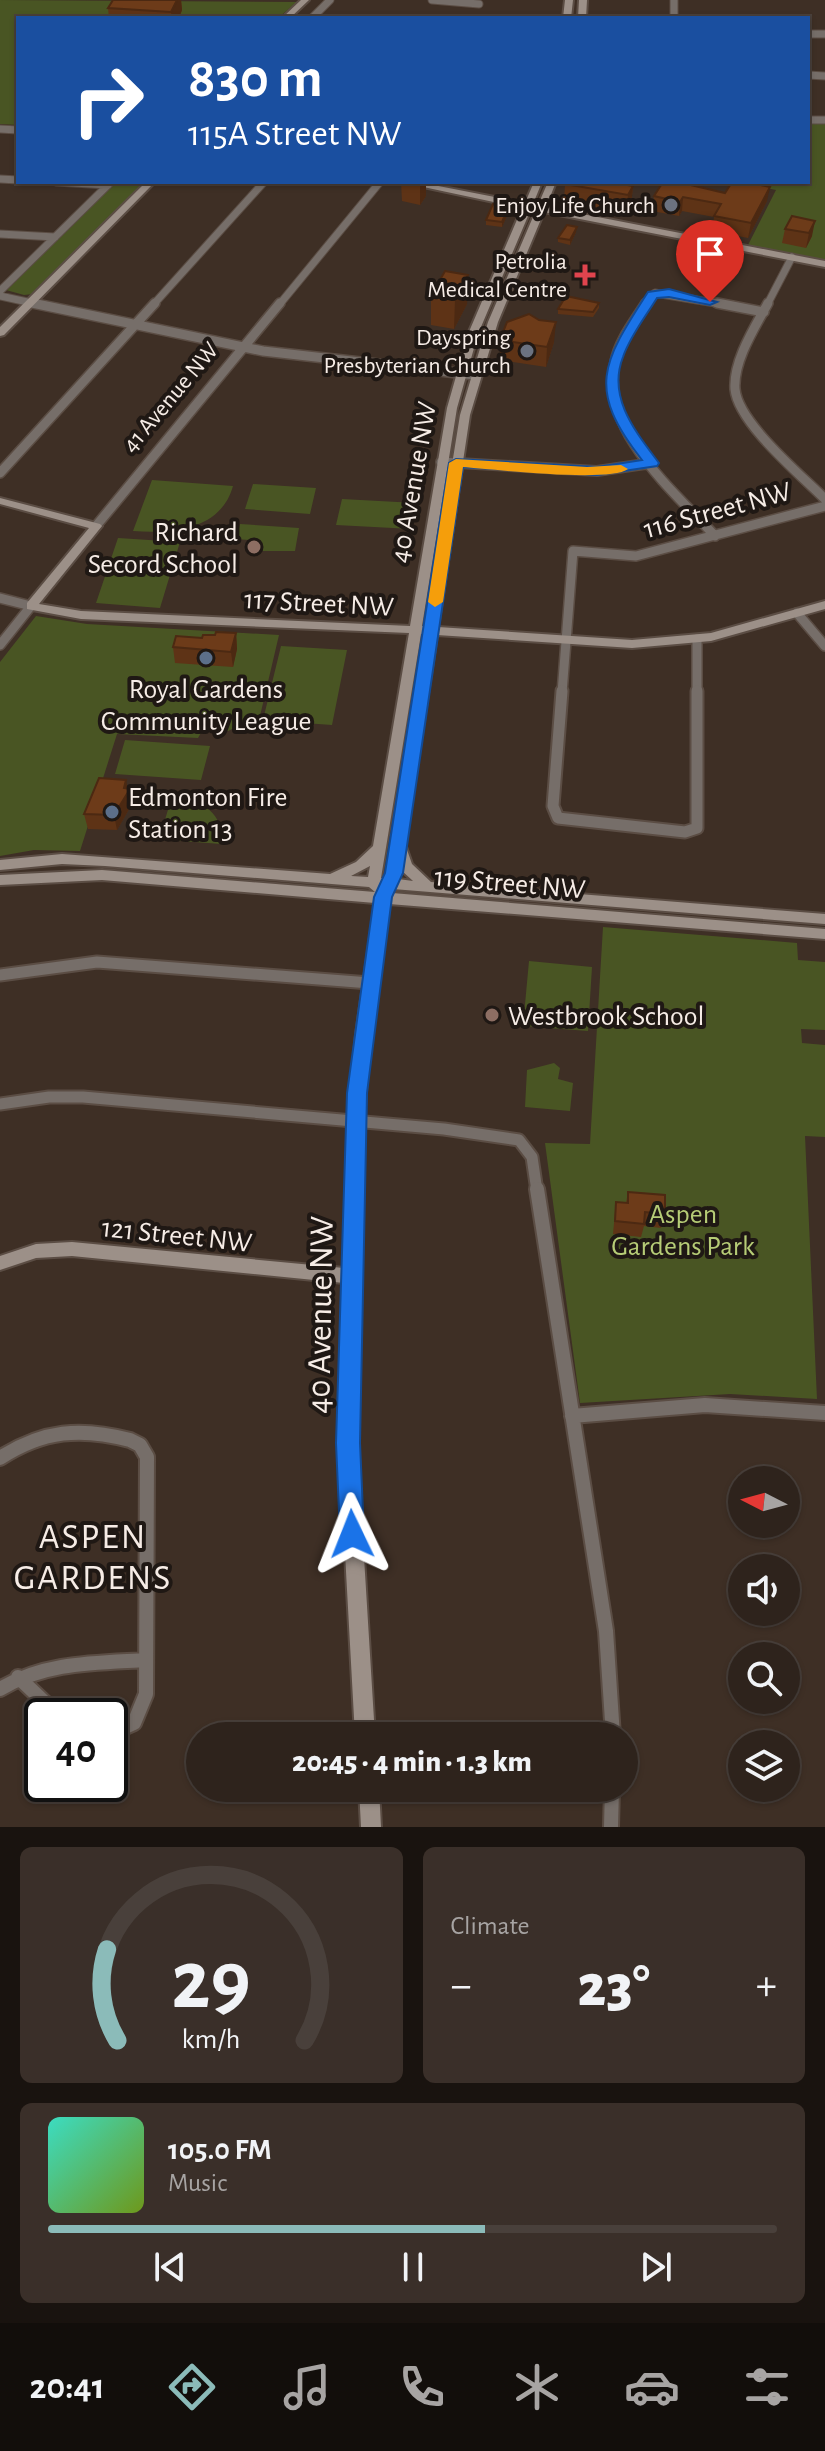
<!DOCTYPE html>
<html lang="en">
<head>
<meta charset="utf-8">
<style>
  :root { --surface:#2e231c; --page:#3a2f29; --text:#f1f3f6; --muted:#a7a4a3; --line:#49403b; --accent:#8bbbb9 }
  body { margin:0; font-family:"Alegreya Sans",sans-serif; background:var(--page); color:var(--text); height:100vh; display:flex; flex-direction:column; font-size:30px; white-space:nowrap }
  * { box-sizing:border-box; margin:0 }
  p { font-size:26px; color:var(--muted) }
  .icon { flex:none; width:44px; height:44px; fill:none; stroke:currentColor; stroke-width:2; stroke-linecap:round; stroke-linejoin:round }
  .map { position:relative; height:1827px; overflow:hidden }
  .details { display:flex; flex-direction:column; gap:20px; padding:20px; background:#19130f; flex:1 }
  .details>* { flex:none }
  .hud { position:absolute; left:16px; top:16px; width:794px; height:168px; border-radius:0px; box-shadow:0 2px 6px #0004,0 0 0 2px var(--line); background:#1a4fa0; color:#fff; overflow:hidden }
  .needle { width:52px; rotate:276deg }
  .buttons { position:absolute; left:728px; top:1466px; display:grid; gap:16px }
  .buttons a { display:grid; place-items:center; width:72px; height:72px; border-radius:50%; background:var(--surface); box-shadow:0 2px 6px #0004,0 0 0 2px var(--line); font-size:40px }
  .speed { position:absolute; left:24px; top:1698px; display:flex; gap:16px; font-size:40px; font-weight:700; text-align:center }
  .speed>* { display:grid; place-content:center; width:104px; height:104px; border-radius:50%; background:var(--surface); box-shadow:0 2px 6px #0004,0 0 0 2px var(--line); line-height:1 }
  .speed .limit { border:4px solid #111; border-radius:12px; background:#fff; color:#111 }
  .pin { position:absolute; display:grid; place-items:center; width:68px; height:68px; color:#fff; margin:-82px -34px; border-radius:50% 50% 50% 0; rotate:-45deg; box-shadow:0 0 8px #0007 }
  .pin .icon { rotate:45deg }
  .me { position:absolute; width:88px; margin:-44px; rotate:358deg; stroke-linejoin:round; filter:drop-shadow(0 0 6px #0008) }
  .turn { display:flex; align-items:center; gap:28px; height:168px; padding:0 40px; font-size:36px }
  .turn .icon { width:104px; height:104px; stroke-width:2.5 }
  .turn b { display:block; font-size:56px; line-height:68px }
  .big { font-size:60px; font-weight:800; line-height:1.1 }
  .details .widget { flex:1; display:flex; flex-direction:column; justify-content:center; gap:12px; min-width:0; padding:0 28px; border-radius:12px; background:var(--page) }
  .details .dial { align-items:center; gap:0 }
  .dial svg { height:208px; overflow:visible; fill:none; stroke:var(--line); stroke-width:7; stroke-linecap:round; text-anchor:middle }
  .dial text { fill:var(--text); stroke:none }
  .song { display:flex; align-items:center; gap:24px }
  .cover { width:96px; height:96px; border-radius:12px; background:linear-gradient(135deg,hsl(170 70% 55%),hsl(80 70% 35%)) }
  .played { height:8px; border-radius:4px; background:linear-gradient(90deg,var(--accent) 60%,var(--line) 60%) }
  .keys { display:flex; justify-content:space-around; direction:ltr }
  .heat { display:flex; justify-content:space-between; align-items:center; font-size:44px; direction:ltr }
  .details .tiles { flex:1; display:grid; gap:20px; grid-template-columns:1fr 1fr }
  .widget:last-child { grid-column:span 2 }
  .trip { position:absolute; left:186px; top:1722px; width:452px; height:80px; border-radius:40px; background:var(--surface); box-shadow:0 2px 6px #0004,0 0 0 2px var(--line); font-weight:800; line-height:80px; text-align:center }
  .menu { display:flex; height:128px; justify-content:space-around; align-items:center; background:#120e0b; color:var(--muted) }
  .menu .icon { width:56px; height:56px }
  .menu .on { color:var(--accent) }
  .menu b { font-size:36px; color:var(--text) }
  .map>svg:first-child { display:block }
</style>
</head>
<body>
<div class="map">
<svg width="825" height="1827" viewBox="0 0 825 1827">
  <rect width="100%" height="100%" fill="#3e2f25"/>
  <path fill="#495523" d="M0,0L297,2L278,18H18V125L0,124Z
    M808,123L825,124V260L748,245L776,190L736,182H808Z
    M116,182H146L33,294L24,295L6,290Z
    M152,480L233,486C221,530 172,534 133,531Z
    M253,484L316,488L310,514L245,509Z
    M342,499L416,503L412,529L336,525Z
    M240,524L299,528L295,551H247L249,540L236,539Z
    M118,538L180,542L160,608L96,603Z
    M36,616L87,624L279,635L260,716L228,731H202L198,738L117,734L80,851L34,850L0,856V662Z
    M281,646L347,650L332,725L263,720Z
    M125,740L210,746L201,780L115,774Z
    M173,793C199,799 226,813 221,844L168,840L161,833Z
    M603,927L797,943L798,960L825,962V1030L801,1029L802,1043L825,1045V1137L805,1136L817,1399L730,1394L580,1403L545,1143L590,1144Z
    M529,961L592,967L588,1031L523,1026Z
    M554,1063L560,1068L558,1079L573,1083L570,1111L525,1107L527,1070Z"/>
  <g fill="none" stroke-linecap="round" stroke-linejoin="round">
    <g stroke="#5b4d44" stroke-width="9">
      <path id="street-far3" d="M432,0L479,4
        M674,0V18
        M312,18L330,0
        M808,34H825
        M808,75L825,76
        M808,120H825
        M0,129L18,130
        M0,179L18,180
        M56,182L108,185
        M0,234L55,237
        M0,291L111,182
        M0,296L41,305
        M153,305L264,182
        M279,305L380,182
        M645,305L655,293L727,305
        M767,305L792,257"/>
    </g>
    <g stroke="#5b4d44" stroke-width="12">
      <path id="street-far2" d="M32,303L263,351L475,375
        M646,303C635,321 619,340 615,362C600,431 674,491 715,536
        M717,303L764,312
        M768,303C755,327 733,361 735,389C738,423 801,475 825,499
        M441,462L597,471L652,463
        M0,473L155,303
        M96,526L280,303
        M0,598L31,606L0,645
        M797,613L825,646
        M697,639V693
        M562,693L573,551L636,556L825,506"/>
    </g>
    <g stroke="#5b4d44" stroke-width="15">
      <path id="street-far1" d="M562,691L553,806L558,818L685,832L697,828V691
        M0,975L97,962L370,983
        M0,1104L49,1097H83L444,1129L519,1140L532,1157L537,1191"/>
    </g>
    <g stroke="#5b4d44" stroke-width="18">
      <path id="street" d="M537,1189L606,1631L613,1736
        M572,1416L705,1405L825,1413
        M0,1458C43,1430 81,1427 130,1440L140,1445L147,1457L146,1694L134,1723L110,1734
        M18,1677L59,1716
        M0,1689C45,1662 95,1663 146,1660
        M611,1827L612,1788"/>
    </g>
    <g stroke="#5b4d44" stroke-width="4">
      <path id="secondary" d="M301,0H309L290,18H282Z
        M565,0H573L571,18H563Z
        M579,0H587L586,18H578Z
        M146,182H155L4,335L0,336V327Z
        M400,182H418L525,203L534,182H542L533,204L538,205L548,182H556L546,207L825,261V267L544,212L498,322L470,415L438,627L632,640L711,633L825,601V609L711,641L632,648L437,635L405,844L412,864L431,882L825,914V924L393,889L392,893L825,929V939L389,904L370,1034L364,1121L357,1443L375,1736H355L339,1443L344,1283L72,1256L36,1258L0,1270V1256L36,1244L72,1242L344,1268L348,1121L356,1034L375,903L102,880L0,885V875L102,870L375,892L369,887L105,866L62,864L0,870V860L62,854L330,874L356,862L373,846L409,633L81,619L27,609V603L89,528L0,504V498L100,524L102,526L39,604L81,611L410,626L447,408L468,334L522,208ZM531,209L536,210L488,322L460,415L426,626H422L457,408L478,334ZM421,634H425L387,873L385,878H381ZM370,866L368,877L351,876ZM401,870L413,881L398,879Z
        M359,1788H379L381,1827H361Z"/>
    </g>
    <use href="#street-far3" stroke="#766e69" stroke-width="7"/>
    <use href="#street-far2" stroke="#766e69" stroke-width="9"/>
    <use href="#street-far1" stroke="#766e69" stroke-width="11"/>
    <use href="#street" stroke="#766e69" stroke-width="14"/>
    <use href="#secondary" fill="#9c9088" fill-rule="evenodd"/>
  </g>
  <path fill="#5e3316" d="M113,0H181L182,10L179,18H109L108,8Z
    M401,182H426V196L420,205L402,201Z
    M565,184L633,186L631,205L626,214L564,203Z
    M763,186L767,201L748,238L712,231L714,217L682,211L679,216L652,211L654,196L725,193Z
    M509,206V211L502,227L486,225V220Z
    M792,216L812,236L806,248L782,243L785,229Z
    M576,232L570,245L558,242V238Z
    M468,275L467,304L454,329L431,325V296Z
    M599,303V308L593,317L558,314V309Z
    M500,340L554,342L546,367L500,360Z
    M236,633L237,649L233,667L175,663L173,647L202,638Z
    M128,788L130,789L132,804L117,830L88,829L84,814Z
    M628,1192L665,1214L661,1228L644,1226L641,1237L613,1234L616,1202L626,1203Z"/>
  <path fill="#4c2912" d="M177,0H181L182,10L179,18H172L171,12Z
    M420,182H426V196L420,205Z
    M633,186L631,205L626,214L628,195Z
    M770,187L767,201L748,238L751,223Z
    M683,197L682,211L679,216L680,202Z
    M509,206V211L502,227V222Z
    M815,221L812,236L806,248L809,233Z
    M577,227L576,232L570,245V240Z
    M468,275L467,304L454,329L455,300Z
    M556,322L554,342L546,367L547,347Z
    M236,633L237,649L233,667L231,652Z
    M126,780L128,791L130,789L132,804L117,830L114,815Z"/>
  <path fill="#6d3b19" stroke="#4c2912" stroke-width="2" d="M113,0H177L171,12L108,8Z
    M566,182H611L633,186L628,195L565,184Z
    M663,182H678L725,193L732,182H763L761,185L770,187L751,223L714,216L721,204L683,197L680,202L654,196Z
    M493,204L509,206L502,222L486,220Z
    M792,216L815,221L809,233L785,229Z
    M567,225L577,227L570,240L558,238Z
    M445,271L468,275L455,300L431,296Z
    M566,296L599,303L593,312L558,309Z
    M529,314L539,320L556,322L547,347L500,340L507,322Z
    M216,632L236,633L231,652L173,647L176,636L202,638L203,635H215Z
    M99,778L126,780L124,788L130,789L114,815L84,814Z
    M628,1192L665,1195V1214L645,1212L644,1224L615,1221L616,1202L628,1203Z"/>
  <path fill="#1a73e8" stroke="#114b97" stroke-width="2" d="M669,289L717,302L710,305L669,297L657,298C646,316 630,336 623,357C607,398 636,432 659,463L657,466L597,475L463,467L403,873L392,897L367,1093L360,1443L364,1534L360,1542L352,1546L343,1542L340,1534L336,1443L347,1093L374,897L385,873L449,463L456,459L597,467L642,460C585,388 603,362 648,292Z"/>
  <path fill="#f59e0b" d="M456,459L587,467L621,465L628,469C610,483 491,469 463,467L443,602L435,607L428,602L449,463Z"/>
  <g fill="#6b7280" stroke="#1f1814" stroke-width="3">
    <circle cx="671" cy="205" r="8"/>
    <circle cx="527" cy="351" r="8"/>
  </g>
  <path fill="#e0444e" stroke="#1f1814" stroke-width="3" d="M581 263h8v8h8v8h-8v8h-8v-8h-8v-8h8z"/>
  <g fill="#8d6e63" stroke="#1f1814" stroke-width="3">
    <circle cx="254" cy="547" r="8"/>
    <circle cx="492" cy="1015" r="8"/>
  </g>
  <g fill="#5c6f8a" stroke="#1f1814" stroke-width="3">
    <circle cx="206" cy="658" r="8"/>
    <circle cx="112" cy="812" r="8"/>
  </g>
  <g text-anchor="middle" stroke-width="8" stroke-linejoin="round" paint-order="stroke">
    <g font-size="24" fill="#f6ece6" stroke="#1f1814" text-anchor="end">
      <text x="655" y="213">Enjoy Life Church</text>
      <text x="567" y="269">Petrolia<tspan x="567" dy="28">Medical Centre</tspan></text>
      <text x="511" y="345">Dayspring<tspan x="511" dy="28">Presbyterian Church</tspan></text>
    </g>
    <g font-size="24" fill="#f6ece6" stroke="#1f1814">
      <text transform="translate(170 397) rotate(-50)" y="8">41 Avenue NW</text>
    </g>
    <g font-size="28" fill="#f6ece6" stroke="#1f1814">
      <text transform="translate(412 482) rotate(-80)" y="10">40 Avenue NW</text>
      <text transform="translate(717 509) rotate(-15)" y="10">116 Street NW</text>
      <text transform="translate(319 602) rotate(3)" y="10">117 Street NW</text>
      <text transform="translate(510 882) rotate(5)" y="10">119 Street NW</text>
      <text transform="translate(177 1234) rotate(6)" y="10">121 Street NW</text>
    </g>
    <g font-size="28" fill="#f6ece6" stroke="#1f1814" text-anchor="start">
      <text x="238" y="541" text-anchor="end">Richard<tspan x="238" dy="32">Secord School</tspan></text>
      <text x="206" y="698" text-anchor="middle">Royal Gardens<tspan x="206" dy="32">Community League</tspan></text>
      <text x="128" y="806">Edmonton Fire<tspan x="128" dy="32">Station 13</tspan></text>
      <text x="508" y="1025">Westbrook School</text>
    </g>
    <g font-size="28" fill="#b6cc76" stroke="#1f1814">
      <text x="683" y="1223">Aspen<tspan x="683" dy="32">Gardens Park</tspan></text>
    </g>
    <g font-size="34" fill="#f6ece6" stroke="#1f1814">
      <text transform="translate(319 1315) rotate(-89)" y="12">40 Avenue NW</text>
    </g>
    <g font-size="36" letter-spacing="2" fill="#f6ece6" stroke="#1f1814">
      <text x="93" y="1548">ASPEN<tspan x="93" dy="41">GARDENS</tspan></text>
    </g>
  </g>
</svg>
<div class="buttons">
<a><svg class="needle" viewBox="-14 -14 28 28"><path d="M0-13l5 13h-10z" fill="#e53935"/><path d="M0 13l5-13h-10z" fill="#a7a4a3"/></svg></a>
<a><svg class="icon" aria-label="sound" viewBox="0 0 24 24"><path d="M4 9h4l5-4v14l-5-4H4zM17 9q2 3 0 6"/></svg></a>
<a><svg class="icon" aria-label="search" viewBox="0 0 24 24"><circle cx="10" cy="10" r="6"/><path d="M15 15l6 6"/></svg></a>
<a><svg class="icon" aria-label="layers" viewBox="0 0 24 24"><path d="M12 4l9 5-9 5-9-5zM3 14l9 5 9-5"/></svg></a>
</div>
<div class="speed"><div class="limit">40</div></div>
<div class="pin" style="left:710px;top:302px;background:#d93025"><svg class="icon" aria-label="arrive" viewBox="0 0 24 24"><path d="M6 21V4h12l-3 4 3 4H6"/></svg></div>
<svg class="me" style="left:352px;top:1534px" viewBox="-20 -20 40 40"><path d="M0-17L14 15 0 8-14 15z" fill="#1a73e8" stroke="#fff" stroke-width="4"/></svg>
<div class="trip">20:45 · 4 min · 1.3 km</div>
<div class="hud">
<div class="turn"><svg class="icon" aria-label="right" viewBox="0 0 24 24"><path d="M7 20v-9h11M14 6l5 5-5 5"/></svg><div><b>830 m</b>115A Street NW</div></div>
</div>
</div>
<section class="details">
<div class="tiles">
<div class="widget dial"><svg viewBox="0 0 100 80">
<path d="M14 69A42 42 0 1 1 86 69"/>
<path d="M14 69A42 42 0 0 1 10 34" stroke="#8bbbb9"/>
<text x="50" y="56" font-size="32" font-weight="700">29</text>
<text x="50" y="72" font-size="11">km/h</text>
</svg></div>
<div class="widget"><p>Climate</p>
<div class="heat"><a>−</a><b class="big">23°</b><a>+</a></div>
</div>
<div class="widget">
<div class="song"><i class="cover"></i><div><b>105.0 FM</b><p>Music</p></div></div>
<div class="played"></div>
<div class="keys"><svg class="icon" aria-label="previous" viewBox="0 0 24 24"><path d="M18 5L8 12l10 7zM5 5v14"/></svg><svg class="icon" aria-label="pause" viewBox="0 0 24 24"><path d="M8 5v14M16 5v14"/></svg><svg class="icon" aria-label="next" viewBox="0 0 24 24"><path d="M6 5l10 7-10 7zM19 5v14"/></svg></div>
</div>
</div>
</section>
<nav class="menu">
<b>20:41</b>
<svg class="icon on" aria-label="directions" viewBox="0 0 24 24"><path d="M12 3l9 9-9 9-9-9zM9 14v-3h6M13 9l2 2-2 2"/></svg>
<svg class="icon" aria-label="music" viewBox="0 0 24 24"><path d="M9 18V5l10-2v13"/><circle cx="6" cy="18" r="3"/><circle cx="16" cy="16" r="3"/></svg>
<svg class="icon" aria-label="phone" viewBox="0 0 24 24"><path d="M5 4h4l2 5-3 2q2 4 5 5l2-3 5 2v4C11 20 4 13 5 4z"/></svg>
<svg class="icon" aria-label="climate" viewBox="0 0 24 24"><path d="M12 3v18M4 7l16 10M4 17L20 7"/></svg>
<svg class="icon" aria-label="car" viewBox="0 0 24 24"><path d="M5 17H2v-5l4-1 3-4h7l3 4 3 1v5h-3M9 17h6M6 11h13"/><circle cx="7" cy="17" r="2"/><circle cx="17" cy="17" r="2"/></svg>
<svg class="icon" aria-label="filters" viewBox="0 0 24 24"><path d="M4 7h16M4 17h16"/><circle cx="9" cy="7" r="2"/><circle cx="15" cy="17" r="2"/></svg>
</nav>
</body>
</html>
